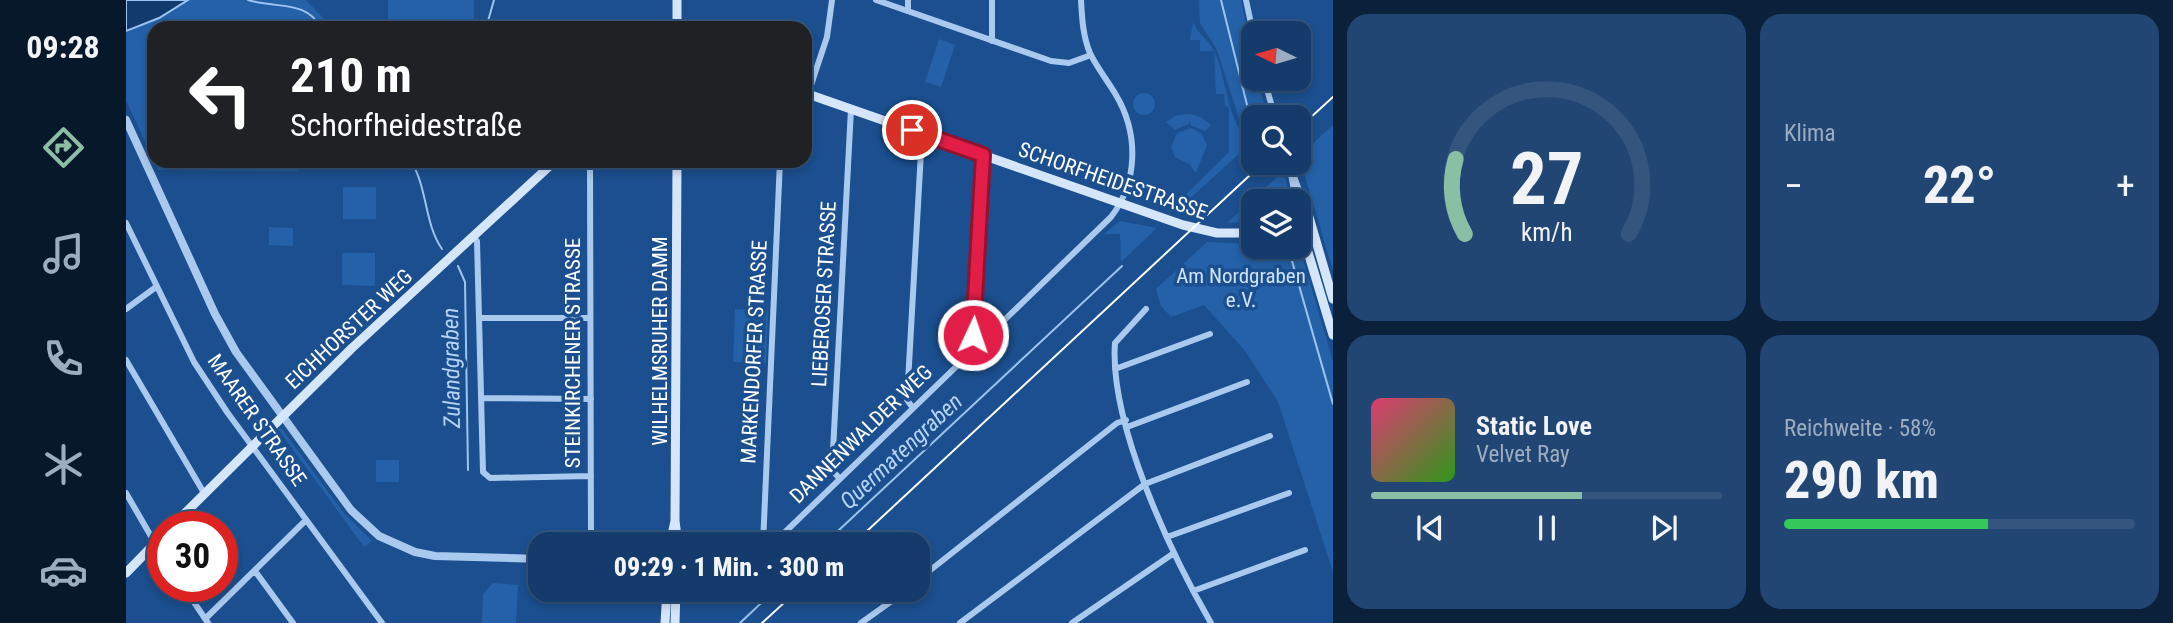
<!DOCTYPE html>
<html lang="de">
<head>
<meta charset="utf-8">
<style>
  :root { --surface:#143b6b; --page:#214673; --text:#f1f3f6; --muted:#9dadc1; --line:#33557e; --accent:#8abfa5 }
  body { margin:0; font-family:"Roboto Condensed",sans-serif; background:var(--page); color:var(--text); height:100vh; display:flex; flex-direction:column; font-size:26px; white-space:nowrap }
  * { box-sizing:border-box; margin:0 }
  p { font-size:23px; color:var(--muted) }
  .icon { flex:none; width:38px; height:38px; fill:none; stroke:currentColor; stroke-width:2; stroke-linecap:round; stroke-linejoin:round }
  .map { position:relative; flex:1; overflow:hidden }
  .panel { display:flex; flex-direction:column; gap:14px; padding:14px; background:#0b203b; width:840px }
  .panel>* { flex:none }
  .guide { position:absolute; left:21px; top:21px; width:665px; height:147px; border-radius:21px; box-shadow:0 4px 10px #0003,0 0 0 2px var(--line); background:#202124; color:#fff; overflow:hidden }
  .needle { width:46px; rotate:275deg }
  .buttons { position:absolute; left:1115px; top:21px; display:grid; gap:14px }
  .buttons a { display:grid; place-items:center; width:70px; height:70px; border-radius:14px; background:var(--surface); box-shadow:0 4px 10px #0003,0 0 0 2px var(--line); font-size:35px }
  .speed { position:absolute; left:21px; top:511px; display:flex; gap:14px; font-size:35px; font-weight:700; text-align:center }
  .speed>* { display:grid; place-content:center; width:91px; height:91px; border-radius:50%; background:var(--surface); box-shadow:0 4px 10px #0003,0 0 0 2px var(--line); line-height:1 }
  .speed .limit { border:10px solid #d22; background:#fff; color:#111 }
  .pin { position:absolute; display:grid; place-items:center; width:60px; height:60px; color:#fff; margin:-30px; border:4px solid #fff; border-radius:50%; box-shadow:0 2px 7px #0007 }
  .me { position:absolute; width:77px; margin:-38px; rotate:3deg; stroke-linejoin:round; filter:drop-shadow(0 0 5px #0008) }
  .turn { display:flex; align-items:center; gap:24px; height:147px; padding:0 28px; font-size:32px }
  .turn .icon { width:91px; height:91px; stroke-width:2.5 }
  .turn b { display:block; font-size:49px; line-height:60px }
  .big { font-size:52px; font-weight:800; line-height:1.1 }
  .panel .widget { flex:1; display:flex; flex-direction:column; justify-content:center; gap:10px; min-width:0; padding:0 24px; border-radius:21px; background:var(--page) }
  .panel .dial { align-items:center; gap:0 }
  .dial svg { height:182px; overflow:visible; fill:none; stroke:var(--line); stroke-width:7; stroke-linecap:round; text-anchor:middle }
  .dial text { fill:var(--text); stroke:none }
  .song { display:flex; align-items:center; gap:21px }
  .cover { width:84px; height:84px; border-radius:10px; background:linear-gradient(135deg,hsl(340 70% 55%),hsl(110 70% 35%)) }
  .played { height:7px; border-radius:4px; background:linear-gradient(90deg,var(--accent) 60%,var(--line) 60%) }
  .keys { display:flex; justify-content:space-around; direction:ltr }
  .heat { display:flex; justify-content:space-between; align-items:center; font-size:38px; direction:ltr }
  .charge { height:10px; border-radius:5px; background:linear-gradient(90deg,#34c759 58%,var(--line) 0) }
  .panel .tiles { flex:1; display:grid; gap:14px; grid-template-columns:repeat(2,1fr) }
  .trip { position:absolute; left:402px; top:532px; width:402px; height:70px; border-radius:21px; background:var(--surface); box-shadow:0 4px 10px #0003,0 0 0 2px var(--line); font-weight:800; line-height:70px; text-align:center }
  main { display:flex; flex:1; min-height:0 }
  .tab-bar { display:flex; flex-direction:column; width:126px; justify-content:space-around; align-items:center; background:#08182b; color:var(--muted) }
  .tab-bar .icon { width:49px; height:49px }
  .tab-bar .active { color:var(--accent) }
  .tab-bar b { font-size:32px; color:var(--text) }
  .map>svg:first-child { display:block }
</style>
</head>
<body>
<main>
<nav class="tab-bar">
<b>09:28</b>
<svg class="icon active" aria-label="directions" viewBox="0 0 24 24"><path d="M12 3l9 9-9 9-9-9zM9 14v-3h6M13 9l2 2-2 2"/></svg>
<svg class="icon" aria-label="music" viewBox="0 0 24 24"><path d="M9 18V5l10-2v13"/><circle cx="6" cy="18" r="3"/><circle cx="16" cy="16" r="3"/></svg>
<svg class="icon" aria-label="phone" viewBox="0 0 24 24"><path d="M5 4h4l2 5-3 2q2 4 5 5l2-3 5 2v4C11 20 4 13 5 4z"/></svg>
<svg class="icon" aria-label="climate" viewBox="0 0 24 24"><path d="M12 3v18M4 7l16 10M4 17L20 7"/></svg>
<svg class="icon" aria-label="car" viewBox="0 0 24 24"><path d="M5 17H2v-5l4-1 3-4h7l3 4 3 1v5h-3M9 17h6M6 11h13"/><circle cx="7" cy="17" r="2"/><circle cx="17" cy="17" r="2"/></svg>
</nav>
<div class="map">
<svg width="1207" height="623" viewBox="0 0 1207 623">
  <rect width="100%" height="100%" fill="#1b4f8f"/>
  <path fill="#2461a8" d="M62,0H180L206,27L28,28V161H172V171L32,170L0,100V31L33,18Z
    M262,0H348V28H262Z
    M1073,0H1115L1127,60V79H1131L1142,117H1127V136L1117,131L1091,50L1074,23Z
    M1067,22C1072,35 1085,41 1089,53C1102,83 1100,121 1125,143L1049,212L1044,210L1103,152V107L1099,106L1098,94H1090L1088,51H1074V40H1064Z
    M813,39L829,45L815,87L799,82Z
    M1007 104a11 11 0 1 1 22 0a11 11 0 1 1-22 0Z
    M1064,114L1075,117L1085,125L1079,131L1064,125V118L1063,124L1049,130L1040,122L1051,115Z
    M1207,125V271L1173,156Z
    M1065,128L1075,133L1081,145L1070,173L1063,164L1049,157L1045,147L1051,133Z
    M1153,163H1157L1164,201H1127V221L1101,223L1152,176Z
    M217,187H250V219H217Z
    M994,221L1031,228L995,262L994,234H978Z
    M143,227L167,228V246L143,245Z
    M1081,242L1127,244V247L1173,246L1207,361V572L1152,402L1120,352L1078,305L1045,317L1035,306L1030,289Z
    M216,253H249V286L216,285Z
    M609,309L642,311L640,363L607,362Z
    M228,311L256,312L228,339Z
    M900,350L898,355L694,544L897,355Z
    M152,429H156L217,512L246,541L238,547Z
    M250,460H273V482H250Z
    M367,583L392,585L390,623H356L357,594Z"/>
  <path fill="#123a6d" stroke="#9cc4f0" stroke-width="2" d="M0,0H62L33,18L0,31Z"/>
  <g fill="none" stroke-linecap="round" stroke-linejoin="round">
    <path stroke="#9cc4f0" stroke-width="2" d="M122,0C152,9 181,0 195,28
      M1095,0L1127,129
      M360,28L368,0
      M285,161C302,189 298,223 316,249
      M1162,247L1207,404
      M332,266L339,282L342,470
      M698,544L996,266
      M614,623L649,590"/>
    <path stroke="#a9c9ee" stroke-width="6" d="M750,0L925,61L943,63L965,55
      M1120,0L1127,33
      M782,11V0
      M866,41V0
      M1138,79L1149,117
      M682,94L701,37L706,0
      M464,161L465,544
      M1163,163L1183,217
      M1164,169L1170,201
      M0,223L68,362L101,412L256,623
      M347,237L351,241L357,472L364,478L465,476
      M0,309L30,287
      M1020,309L989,343C983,423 1045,554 1085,623
      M353,318H464
      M853,343L847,335L857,155
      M0,360L78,493
      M989,369L1084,334
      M355,398L465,399
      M787,408L781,400L796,134
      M1001,427L1121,382
      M714,479L706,470L725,109
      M0,493L37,557
      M1041,537L1163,493
      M637,544L654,161
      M643,544L655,536L985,217C1012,182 1013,134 990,95C982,81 971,68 964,53C957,37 956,18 955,0
      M129,571L167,623
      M793,579L991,423L1000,420
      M57,586L82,623
      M1067,591L1179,550
      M79,619L179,521
      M735,623L781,590
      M834,623L1019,484L1144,436
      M946,623L1048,553"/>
    <path stroke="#a9c9ee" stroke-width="8" d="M0,120L89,314L110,352L225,510L253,536L289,552L309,556L415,559"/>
    <path stroke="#d6e6fa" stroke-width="9" d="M551,28V0
      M679,93L1057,225L1091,233H1127
      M551,161L549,521L552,544
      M1172,219L1183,217L1207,299
      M1175,229L1207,335
      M45,527L226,348L429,161
      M544,544L549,521
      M0,573L37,535
      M539,623L541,590
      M549,623L550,590"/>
    <path stroke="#fff" stroke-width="2" d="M1172,129L1207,97
      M727,544L1137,163
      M636,623L672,590"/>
  </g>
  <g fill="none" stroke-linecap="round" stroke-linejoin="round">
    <g stroke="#92132f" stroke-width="18">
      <path id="route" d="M786,130L857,155L847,335"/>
    </g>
    <use href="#route" stroke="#e11d48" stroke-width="12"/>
  </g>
  <g text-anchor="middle" stroke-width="7" stroke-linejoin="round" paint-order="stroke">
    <g font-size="21" fill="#fff" stroke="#1b4f8f">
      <text transform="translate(987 181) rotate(19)" y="7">SCHORFHEIDESTRASSE</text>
      <text transform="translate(698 294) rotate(-87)" y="7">LIEBEROSER STRASSE</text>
      <text transform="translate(223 329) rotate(-43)" y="7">EICHHORSTER WEG</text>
      <text transform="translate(534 341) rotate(-90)" y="7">WILHELMSRUHER DAMM</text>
      <text transform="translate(628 352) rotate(-87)" y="7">MARKENDORFER STRASSE</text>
      <text transform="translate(447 353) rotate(-90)" y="7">STEINKIRCHENER STRASSE</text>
      <text transform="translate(131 420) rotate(55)" y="7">MAARER STRASSE</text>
      <text transform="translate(735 434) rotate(-44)" y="7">DANNENWALDER WEG</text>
    </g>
    <g font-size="21" fill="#cfe3fa" stroke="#1b4f8f">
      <text x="1115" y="283">Am Nordgraben<tspan x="1115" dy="24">e.V.</tspan></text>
    </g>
    <g font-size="23" font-style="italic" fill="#b5d3f5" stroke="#1b4f8f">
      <text transform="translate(325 368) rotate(-91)" y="8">Zulandgraben</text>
      <text transform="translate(775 451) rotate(-43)" y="8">Quermatengraben</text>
    </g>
  </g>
</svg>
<div class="buttons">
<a><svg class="needle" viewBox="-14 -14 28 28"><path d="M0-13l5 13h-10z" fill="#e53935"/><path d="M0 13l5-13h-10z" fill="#9dadc1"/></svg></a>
<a><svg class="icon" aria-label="search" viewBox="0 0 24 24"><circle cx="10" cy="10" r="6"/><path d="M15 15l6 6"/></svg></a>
<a><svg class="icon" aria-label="layers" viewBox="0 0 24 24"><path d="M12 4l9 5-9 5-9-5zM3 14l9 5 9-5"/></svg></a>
</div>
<div class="speed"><div class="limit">30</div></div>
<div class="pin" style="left:786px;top:130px;background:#d93025"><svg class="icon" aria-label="arrive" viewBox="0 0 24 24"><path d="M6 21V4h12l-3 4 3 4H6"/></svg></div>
<svg class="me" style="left:847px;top:335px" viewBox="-20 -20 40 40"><circle r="17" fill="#e11d48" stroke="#fff" stroke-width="3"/><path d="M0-11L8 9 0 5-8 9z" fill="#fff"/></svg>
<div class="trip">09:29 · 1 Min. · 300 m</div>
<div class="guide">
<div class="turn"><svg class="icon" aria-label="left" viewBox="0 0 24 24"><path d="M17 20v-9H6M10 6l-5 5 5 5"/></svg><div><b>210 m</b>Schorfheidestraße</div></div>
</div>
</div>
<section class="panel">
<div class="tiles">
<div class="widget dial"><svg viewBox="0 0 100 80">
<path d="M14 69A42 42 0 1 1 86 69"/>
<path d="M14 69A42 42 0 0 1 10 36" stroke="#8abfa5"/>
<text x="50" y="56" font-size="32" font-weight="700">27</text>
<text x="50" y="72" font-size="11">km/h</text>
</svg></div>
<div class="widget"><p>Klima</p>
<div class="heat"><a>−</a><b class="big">22°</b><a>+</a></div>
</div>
<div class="widget">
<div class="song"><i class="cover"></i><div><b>Static Love</b><p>Velvet Ray</p></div></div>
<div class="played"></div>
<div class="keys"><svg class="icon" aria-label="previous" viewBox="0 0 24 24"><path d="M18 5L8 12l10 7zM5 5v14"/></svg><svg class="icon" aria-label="pause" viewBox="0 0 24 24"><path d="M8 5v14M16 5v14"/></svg><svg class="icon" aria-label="next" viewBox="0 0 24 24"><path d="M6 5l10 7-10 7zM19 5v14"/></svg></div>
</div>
<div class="widget"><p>Reichweite · 58%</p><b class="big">290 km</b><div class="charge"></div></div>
</div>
</section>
</main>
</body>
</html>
